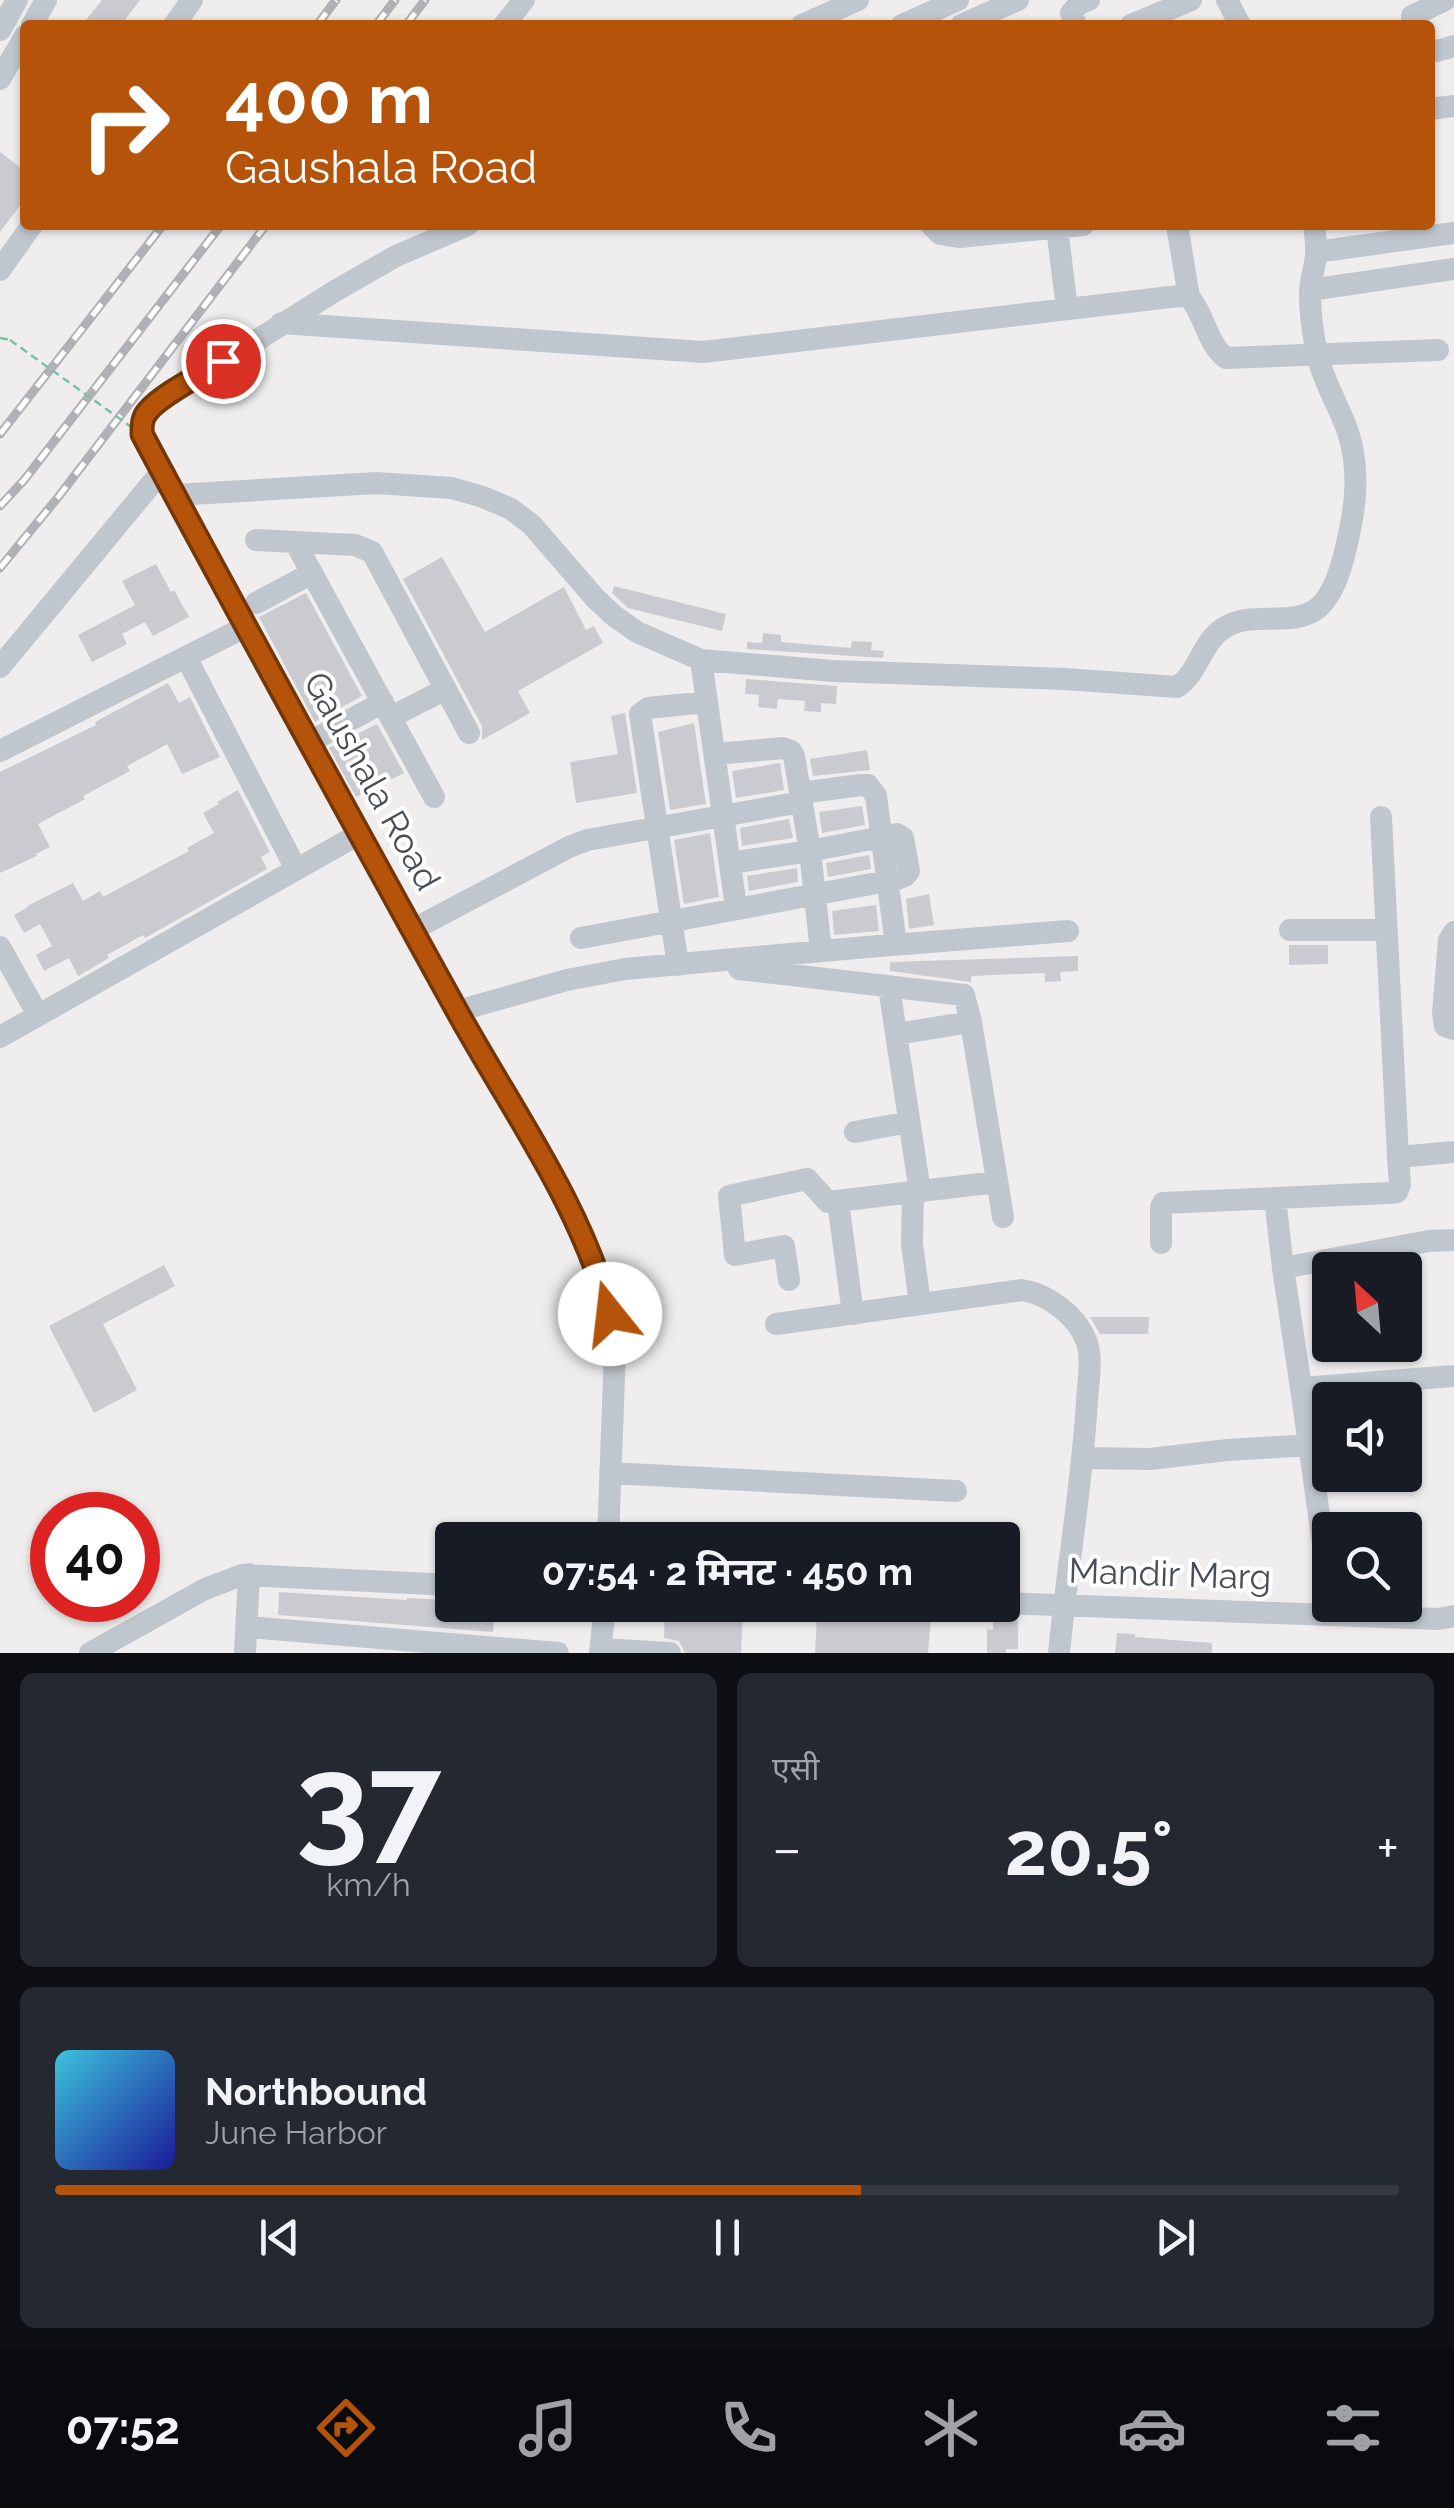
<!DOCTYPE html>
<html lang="hi">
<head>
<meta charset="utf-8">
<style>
  :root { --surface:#171b24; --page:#242831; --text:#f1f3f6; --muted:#9ea1a6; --line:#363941; --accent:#b45309 }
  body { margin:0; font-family:Raleway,"Noto Sans Devanagari",sans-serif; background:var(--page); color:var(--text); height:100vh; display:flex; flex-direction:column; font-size:38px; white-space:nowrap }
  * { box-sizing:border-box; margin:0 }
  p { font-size:32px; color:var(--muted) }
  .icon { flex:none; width:55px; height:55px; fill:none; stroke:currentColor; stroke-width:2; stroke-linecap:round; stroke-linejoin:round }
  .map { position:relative; height:1653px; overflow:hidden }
  .sheet { display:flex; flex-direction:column; gap:20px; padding:20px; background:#0d0f14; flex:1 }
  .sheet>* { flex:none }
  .guide { position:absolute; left:20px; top:20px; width:1415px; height:210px; border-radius:10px; box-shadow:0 2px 8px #0004; background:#b45309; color:#fff; overflow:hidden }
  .needle { width:65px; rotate:334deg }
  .buttons { position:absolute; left:1312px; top:1252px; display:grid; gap:20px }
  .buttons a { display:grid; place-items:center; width:110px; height:110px; border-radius:10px; background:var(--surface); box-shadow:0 2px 8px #0004; font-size:50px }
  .speed { position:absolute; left:30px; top:1492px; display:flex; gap:20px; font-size:50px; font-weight:700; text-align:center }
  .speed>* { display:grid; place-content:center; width:130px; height:130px; border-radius:50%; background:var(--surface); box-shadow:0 2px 8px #0004; line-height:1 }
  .speed .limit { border:15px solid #d22; background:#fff; color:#111 }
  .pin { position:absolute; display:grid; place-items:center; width:85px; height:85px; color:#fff; margin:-42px; border:5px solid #fff; border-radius:50%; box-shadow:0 2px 10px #0007 }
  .me { position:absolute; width:110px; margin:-55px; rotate:344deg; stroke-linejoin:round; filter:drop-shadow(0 0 8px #0008) }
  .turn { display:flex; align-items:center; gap:35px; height:210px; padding:0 40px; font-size:45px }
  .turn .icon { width:130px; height:130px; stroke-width:2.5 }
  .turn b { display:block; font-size:70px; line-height:85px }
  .big { font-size:75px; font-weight:700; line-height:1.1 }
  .sheet .widget { flex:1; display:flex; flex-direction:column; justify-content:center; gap:15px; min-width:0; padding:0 35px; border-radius:15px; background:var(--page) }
  .sheet .dial { align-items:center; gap:0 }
  .dial b { font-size:130px; line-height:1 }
  .song { display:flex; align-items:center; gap:30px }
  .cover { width:120px; height:120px; border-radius:15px; background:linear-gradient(135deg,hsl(190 70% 55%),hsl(240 70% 35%)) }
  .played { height:10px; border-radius:5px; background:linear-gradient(90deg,var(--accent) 60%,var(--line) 60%) }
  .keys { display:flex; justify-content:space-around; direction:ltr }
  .heat { display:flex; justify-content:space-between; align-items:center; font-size:55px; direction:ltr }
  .sheet .tiles { flex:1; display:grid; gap:20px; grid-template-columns:1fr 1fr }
  .widget:last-child { grid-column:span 2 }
  .trip { position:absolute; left:435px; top:1522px; width:585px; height:100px; border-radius:10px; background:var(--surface); box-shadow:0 2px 8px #0004; font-weight:700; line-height:100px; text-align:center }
  .dock { display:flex; height:160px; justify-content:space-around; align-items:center; background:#090b0e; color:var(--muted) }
  .dock .icon { width:70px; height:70px }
  .dock .selected { color:var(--accent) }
  .dock b { font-size:45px; color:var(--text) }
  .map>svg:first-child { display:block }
</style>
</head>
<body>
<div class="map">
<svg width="1454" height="1653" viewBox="0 0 1454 1653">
  <rect width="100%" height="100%" fill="#efeded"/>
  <path fill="#cacbd1" d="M102,0H140L121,25H82Z
    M0,152L25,171V199L0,232Z
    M442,557L485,632L564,587L586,630L594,626L603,643L518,691L530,713L482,740V726L403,579Z
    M156,564L171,592L174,590L189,617L153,636L145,622L122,634L127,644L92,662L78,635L135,605L122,581Z
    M614,586L726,614L722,631L628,608L612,593Z
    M306,593L362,696L315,722L259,617Z
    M763,633L781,635V642L851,648L852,641L872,642L871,650L884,651L883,658L747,649V642L762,643Z
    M746,679L837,686L836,704L821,703V712L804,711L805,701L778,699L777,709L758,707L759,695L745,694Z
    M168,683L179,703L190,697L220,757L182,774L167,744L153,752L127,766L130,771L83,796L85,799L38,824L50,847L36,854L37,856L0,873V772L96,725L95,722Z
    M625,713L637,793L576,803L570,762L618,754L611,716Z
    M694,723L706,804L670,810L658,732Z
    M377,724L404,773L356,797L329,748Z
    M867,750L870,770L813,776L810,759Z
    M780,763L784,790L736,798L732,771Z
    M238,790L270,852L261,857L267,869L145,938L143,935L107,955L109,958L78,976L69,958L44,971L36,955L52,946L40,924L24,933L14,915L28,907L27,906L73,883L83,901L100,891L103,897L189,851L187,848L214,833L203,813L219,804L217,802Z
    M862,806L865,825L822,833L819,812Z
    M789,819L793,838L742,846L740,828Z
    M710,833L719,897L684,904L674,840Z
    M869,855L871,869L828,877L826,863Z
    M797,868L798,882L749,891L747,876Z
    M929,894L934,925L909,929L906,899Z
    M876,905L879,931L834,935L832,911Z
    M1289,945H1328V964L1289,965Z
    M1078,956V971L1060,972L1061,981L1045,982V973L971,976V982L890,971V962Z
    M164,1265L175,1286L103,1324L137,1390L94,1413L49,1326Z
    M1090,1317H1149L1148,1334H1100Z
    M279,1592L407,1600V1598L445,1600V1605L495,1607L493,1632L278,1615Z
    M665,1609L743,1613L741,1653H685L679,1641L664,1638Z
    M817,1615L894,1616L931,1620L928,1653H815Z
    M993,1620H1018V1649H1006V1653H987V1629L993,1630Z
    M1117,1633L1135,1634V1637L1212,1643V1653H1115Z"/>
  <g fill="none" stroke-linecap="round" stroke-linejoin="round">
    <path stroke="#7bc2a5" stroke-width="2.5" stroke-dasharray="8 5" stroke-linecap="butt" d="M0,338L10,340"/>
    <path stroke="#bfc6cd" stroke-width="22" d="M1227,0L1240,25
      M1412,16L1445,0
      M32,25L46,0
      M174,25L192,0
      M504,25L524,0
      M802,25L858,0
      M902,25L958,0
      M961,25L1018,0
      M1076,25L1071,13L1079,4L1089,0
      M1131,25L1191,0
      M0,30L17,0
      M1430,49L1437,51L1454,46
      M0,79L25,36
      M1430,109L1454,106
      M468,225L396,256L335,291L159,402C148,412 142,419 141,434L359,834L548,1169L585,1241L600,1276L610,1314L615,1350L608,1540
      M931,225L940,234L959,237L1083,225
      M1177,225L1189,297
      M1057,228L1067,309
      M1316,252L1454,233
      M0,270L32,225
      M1310,290L1454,269
      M281,323L703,352L1179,296L1189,297C1206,316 1206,343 1226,358L1438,350
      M175,495L376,483L452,488L483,497L511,509L532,525L595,598L613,615L637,632L701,660L833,671L1065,679L1177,687C1199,673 1201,642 1224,628C1253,609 1293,629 1319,607C1334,593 1340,571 1345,552C1355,512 1361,472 1348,432C1339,406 1323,381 1317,354C1313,335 1310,312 1310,293C1310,281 1315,268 1316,255C1317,246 1315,235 1314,225
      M256,540L355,545L372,552L469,733
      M295,542L434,797
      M256,603L312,573
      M186,657L296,869
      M701,660L736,907
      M0,667L162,471
      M391,717L446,689
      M310,742L383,702
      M0,751L247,626
      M715,754L783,748L791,751L794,756L810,851L821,951
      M800,793L861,785H868L876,796L896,944
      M1381,817L1398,1157
      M414,929L569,847L587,840L801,802
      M1290,930H1386
      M1454,932L1449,940L1443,1013L1445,1026L1454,1029
      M581,938L898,879L905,876L909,871L903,838L897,834L810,851L730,863
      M0,947L38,1015
      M678,965L640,714L648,708L707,702
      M739,969L964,995L971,1022L1003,1217
      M889,987L920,1192
      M457,1011L567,980L625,969L867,947L1068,931
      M897,1034L971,1022
      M0,1037L359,834
      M855,1132L909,1122
      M913,1194L912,1244L920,1304
      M1275,1198L1283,1268
      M838,1202L853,1314
      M1454,1240L1429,1241L1283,1268L1301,1388L1454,1376
      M1161,1243V1207L1163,1203L1389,1193L1397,1192L1400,1185L1398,1157L1454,1152
      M789,1280L784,1246L735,1255L729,1196L807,1179L828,1202L997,1182
      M776,1324L1022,1290C1048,1294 1076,1315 1086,1340C1093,1357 1088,1383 1087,1401C1082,1486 1067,1569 1059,1653
      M1301,1388L1330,1593
      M1084,1458L1150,1459L1227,1450L1330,1444
      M610,1473L956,1491
      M1002,1603L1438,1619L1454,1616
      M247,1627L558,1653
      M601,1649L670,1653
      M90,1653L205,1589L242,1575L452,1585
      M245,1653L249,1574
      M600,1653L605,1605"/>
    <g stroke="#afb1b6" stroke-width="9">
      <path id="rail" d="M317,25L336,0
        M376,25L395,0
        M406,25L425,0
        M0,434L163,225
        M0,506L25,479L221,225
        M0,568L59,496L266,225"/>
    </g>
    <use href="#rail" stroke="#fff" stroke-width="5" stroke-dasharray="15" stroke-linecap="butt"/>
    <path stroke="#7bc2a5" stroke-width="2.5" stroke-dasharray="8 5" stroke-linecap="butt" d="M10,340L141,434"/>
  </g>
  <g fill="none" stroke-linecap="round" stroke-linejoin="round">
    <g stroke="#753606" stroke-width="25">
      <path id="route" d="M223,361C203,374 162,394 148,411C142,418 142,425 142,434C245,627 351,819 457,1011C511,1109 581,1204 610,1314"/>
    </g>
    <use href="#route" stroke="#b45309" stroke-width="18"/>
  </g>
  <g text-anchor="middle" stroke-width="8" stroke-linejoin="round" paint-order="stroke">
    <g font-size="35" fill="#474e57" stroke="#fff">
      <text transform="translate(372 781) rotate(61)" y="12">Gaushala Road</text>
      <text transform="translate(1170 1574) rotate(2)" y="12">Mandir Marg</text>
    </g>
  </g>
</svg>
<div class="buttons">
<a><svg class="needle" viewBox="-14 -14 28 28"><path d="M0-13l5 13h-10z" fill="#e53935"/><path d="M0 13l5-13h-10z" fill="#9ea1a6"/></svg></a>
<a><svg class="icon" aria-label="sound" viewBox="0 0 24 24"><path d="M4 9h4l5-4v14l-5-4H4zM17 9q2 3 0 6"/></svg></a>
<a><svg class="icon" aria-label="search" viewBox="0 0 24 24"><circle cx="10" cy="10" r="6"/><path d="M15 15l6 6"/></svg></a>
</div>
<div class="speed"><div class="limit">40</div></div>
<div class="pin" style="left:223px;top:361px;background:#d93025"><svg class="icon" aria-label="arrive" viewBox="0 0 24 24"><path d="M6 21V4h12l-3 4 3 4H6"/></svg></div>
<svg class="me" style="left:610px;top:1314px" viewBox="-20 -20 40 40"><circle r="19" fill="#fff"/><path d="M0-13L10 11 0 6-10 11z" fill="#b45309"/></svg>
<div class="trip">07:54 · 2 मिनट · 450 m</div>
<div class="guide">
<div class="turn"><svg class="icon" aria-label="right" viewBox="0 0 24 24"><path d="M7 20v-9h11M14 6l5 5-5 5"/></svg><div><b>400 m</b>Gaushala Road</div></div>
</div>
</div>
<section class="sheet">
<div class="tiles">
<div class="widget dial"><b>37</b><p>km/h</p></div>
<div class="widget"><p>एसी</p>
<div class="heat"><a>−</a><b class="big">20.5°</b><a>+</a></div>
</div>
<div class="widget">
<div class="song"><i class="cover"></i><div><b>Northbound</b><p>June Harbor</p></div></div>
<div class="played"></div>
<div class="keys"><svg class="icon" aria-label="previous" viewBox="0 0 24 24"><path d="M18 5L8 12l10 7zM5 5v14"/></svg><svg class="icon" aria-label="pause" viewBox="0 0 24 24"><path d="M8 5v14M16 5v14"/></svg><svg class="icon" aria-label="next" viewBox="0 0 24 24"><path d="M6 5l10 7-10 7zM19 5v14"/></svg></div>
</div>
</div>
</section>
<nav class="dock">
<b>07:52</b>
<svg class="icon selected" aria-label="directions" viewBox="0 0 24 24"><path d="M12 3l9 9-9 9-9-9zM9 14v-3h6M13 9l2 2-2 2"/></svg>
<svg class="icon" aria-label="music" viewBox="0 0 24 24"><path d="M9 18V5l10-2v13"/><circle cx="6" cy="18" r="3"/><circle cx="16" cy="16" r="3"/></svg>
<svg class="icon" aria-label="phone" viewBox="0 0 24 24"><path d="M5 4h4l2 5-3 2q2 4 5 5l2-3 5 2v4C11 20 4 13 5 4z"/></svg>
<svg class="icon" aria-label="climate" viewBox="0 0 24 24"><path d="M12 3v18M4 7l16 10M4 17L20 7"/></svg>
<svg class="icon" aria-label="car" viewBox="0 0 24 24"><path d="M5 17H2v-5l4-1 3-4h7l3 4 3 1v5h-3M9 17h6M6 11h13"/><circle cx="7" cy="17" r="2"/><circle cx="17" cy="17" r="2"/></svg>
<svg class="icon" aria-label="filters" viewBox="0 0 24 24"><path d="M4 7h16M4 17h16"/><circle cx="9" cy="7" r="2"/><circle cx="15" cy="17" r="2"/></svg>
</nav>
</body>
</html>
